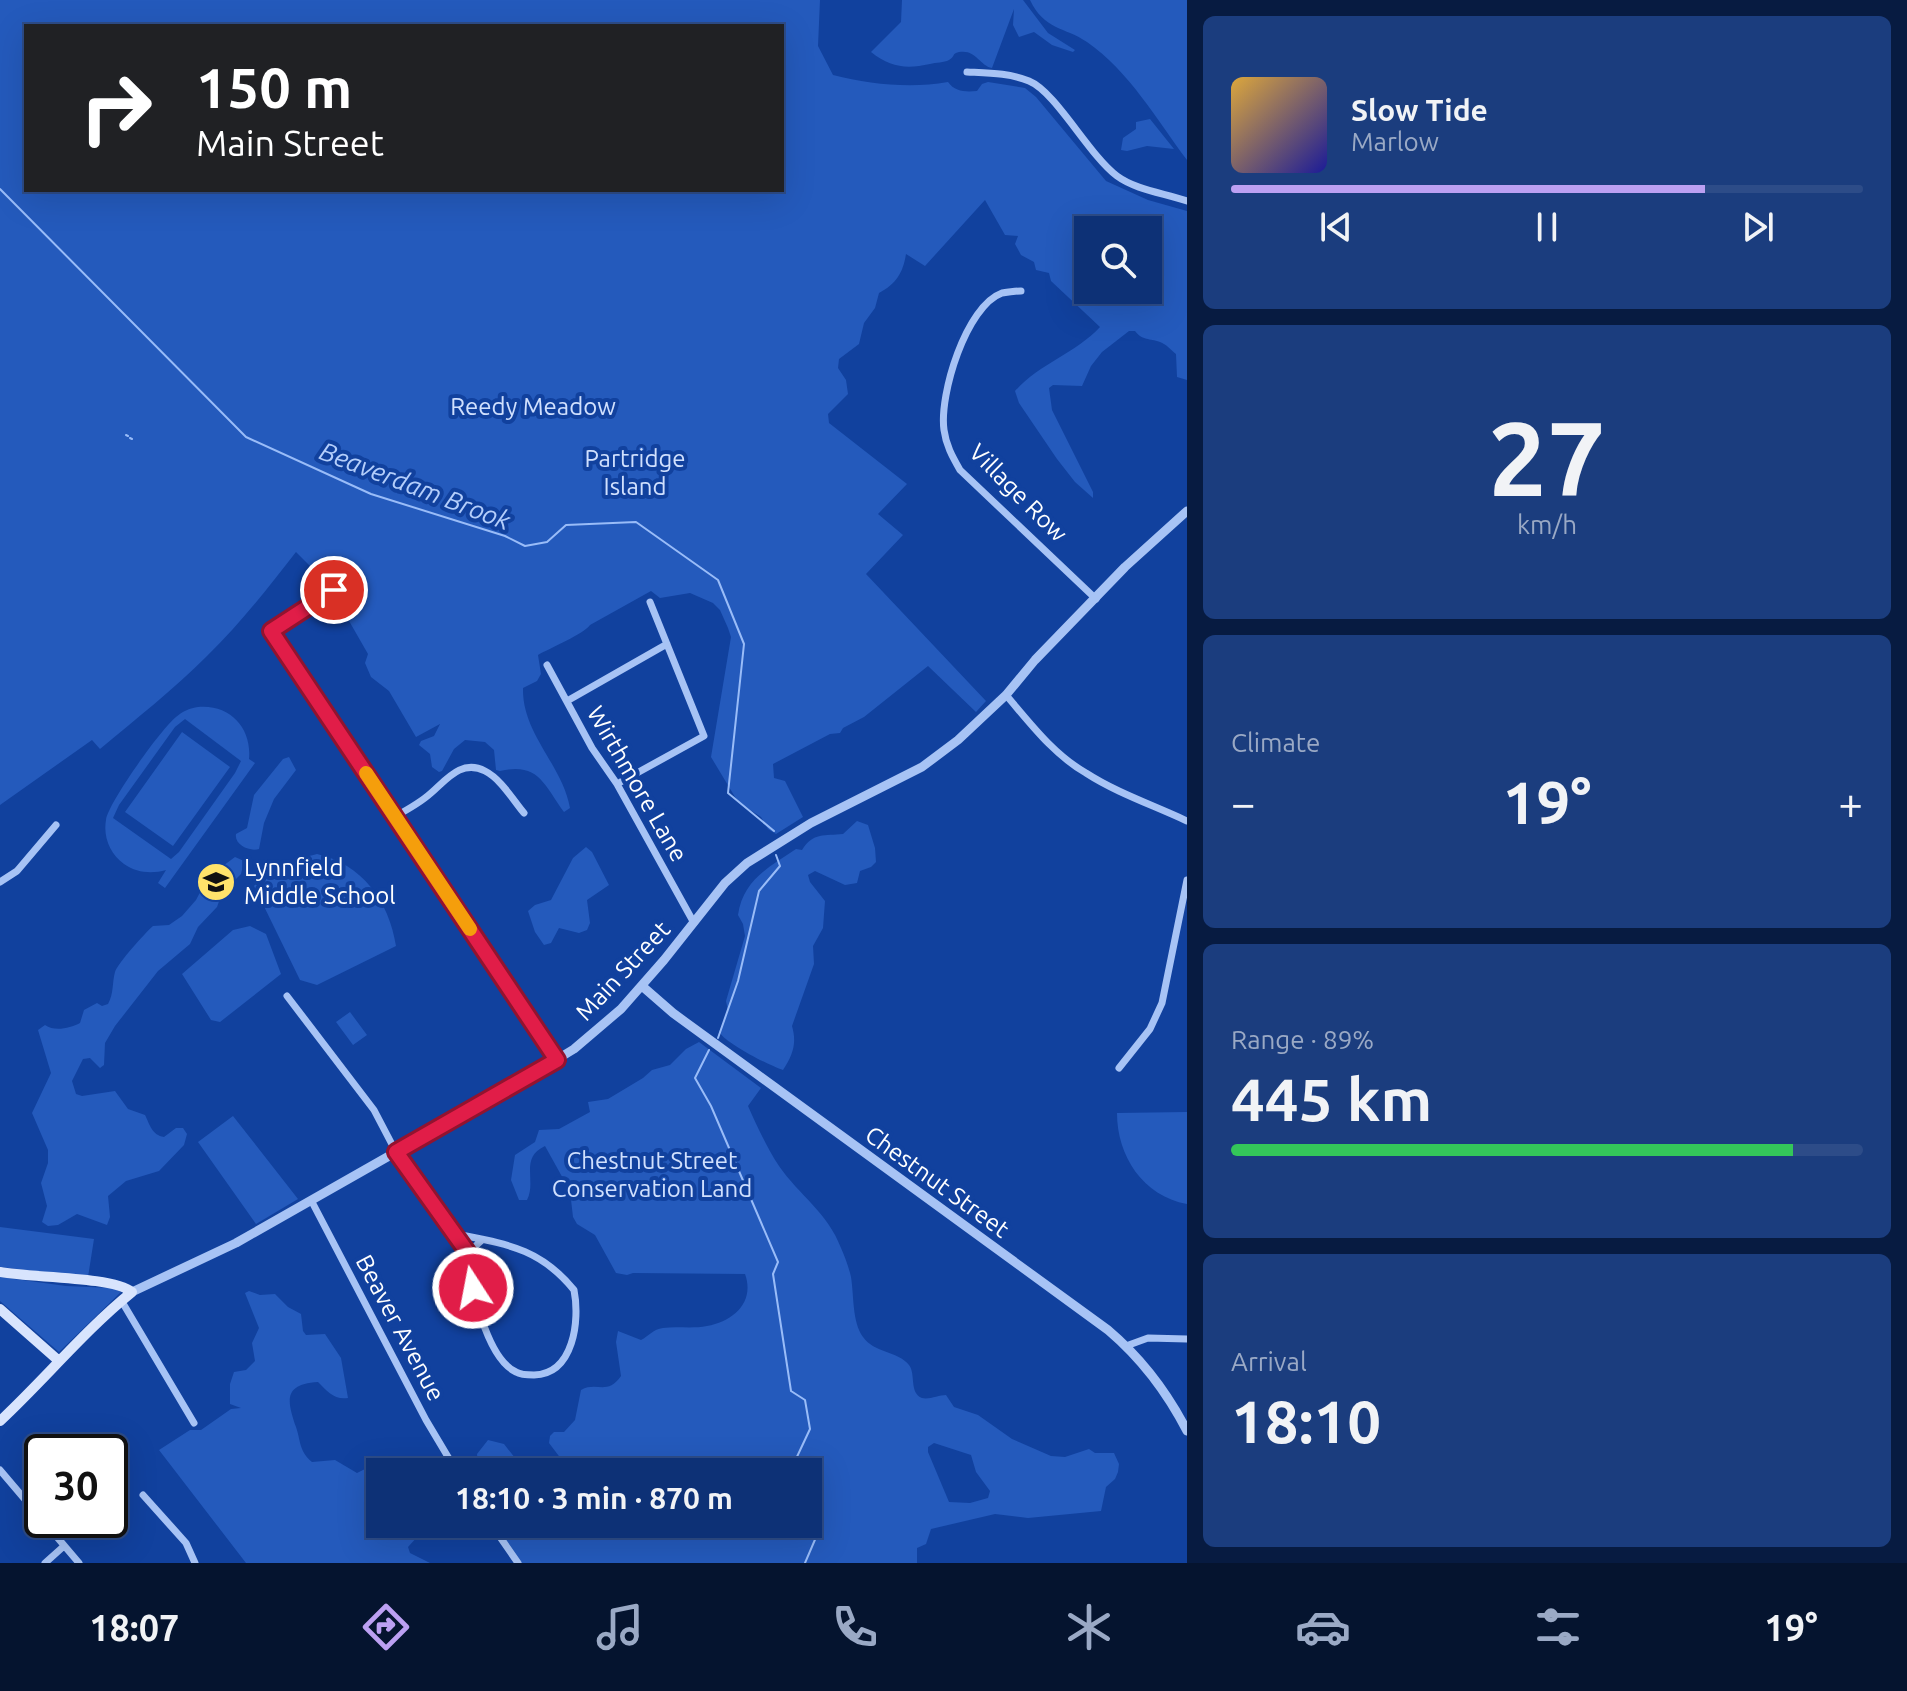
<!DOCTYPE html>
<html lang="en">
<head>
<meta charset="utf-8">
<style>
  :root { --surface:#0d3176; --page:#1b3d7e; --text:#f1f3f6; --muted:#9aa9c5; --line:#2d4c88; --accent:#bca0f2 }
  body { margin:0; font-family:Ubuntu,sans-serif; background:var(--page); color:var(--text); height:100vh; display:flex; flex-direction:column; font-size:30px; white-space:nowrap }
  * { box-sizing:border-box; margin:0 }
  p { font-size:26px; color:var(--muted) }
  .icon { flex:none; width:44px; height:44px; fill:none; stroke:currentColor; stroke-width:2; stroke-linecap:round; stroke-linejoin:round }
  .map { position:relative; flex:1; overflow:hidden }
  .panel { display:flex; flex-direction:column; gap:16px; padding:16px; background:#071b41; width:720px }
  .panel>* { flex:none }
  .guide { position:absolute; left:24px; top:24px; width:760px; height:168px; border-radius:0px; box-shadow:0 8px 32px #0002,0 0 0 2px var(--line); background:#202124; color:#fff; overflow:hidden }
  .controls { position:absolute; left:1074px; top:216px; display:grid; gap:16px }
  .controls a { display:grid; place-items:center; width:88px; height:88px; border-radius:0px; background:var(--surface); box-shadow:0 8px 32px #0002,0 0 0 2px var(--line); font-size:40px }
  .speed { position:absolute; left:24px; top:1434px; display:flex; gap:16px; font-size:40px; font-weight:700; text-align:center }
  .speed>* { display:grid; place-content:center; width:104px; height:104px; border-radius:50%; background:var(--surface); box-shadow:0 8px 32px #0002,0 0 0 2px var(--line); line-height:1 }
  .speed .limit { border:4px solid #111; border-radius:12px; background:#fff; color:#111 }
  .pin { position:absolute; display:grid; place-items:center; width:68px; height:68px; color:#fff; margin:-34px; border:4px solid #fff; border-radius:50%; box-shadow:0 2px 8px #0007 }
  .me { position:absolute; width:88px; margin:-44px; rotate:349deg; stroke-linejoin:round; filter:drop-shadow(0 0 6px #0008) }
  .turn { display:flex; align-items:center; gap:28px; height:168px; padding:0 40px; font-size:36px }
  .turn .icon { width:104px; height:104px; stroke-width:2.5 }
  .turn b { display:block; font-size:56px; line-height:68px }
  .big { font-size:60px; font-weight:700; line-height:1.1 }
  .panel .widget { flex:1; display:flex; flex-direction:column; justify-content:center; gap:12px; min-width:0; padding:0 28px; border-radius:12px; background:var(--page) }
  .panel .dial { align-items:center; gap:0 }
  .dial b { font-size:104px; line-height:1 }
  .song { display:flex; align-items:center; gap:24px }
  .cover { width:96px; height:96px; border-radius:12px; background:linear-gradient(135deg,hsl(40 70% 55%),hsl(240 70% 35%)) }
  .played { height:8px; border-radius:4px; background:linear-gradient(90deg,var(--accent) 75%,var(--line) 75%) }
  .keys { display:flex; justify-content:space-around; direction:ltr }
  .heat { display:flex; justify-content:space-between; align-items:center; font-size:44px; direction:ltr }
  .charge { height:12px; border-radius:6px; background:linear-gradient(90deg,#34c759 89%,var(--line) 0) }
  .trip { position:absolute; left:366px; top:1458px; width:456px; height:80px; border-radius:0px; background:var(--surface); box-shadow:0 8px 32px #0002,0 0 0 2px var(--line); font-weight:700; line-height:80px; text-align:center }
  .tab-bar { display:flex; height:128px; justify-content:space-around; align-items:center; background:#05142f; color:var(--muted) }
  .tab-bar .icon { width:56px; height:56px }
  .tab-bar .active { color:var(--accent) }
  .tab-bar b { font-size:36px; color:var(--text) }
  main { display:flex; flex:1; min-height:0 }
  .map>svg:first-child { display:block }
</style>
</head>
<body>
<main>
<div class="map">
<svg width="1187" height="1563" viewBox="0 0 1187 1563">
  <rect width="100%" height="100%" fill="#11419e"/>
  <path fill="#245abc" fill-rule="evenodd" d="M0,0H820L818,46L833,75C870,84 909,89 948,82C955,92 966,92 977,91L982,84L988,82L1025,88L1036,97L1106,181L1148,200L1187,211V380L1177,377L1176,354C1171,350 1166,344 1160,342C1149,338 1143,341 1135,331H1129L1102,352L1091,366L1082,386L1053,385L1049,388L1052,410L1093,492V498L1075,482L1057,459L1019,403L1015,391C1039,364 1076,353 1100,327L1051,281L1049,273L1036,270L1034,262L1021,255L1015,244L1018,236L1005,235L985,200L925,266L906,254C903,273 896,284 879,293L875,308L864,323L859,344L839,359L838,368L846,380L848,394L828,414L829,423L907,484L878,514L903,535L866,574L986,701L976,712L928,666L864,717L843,728L840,733L830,734L773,764L774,778L785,781L803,817L776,834L768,829L761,817L738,802L711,757L731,637L728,628L720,610L713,603L690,593L660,598L651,591L590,625C584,634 550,648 538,655L541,674L537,681L523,688C522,734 562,764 570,808L564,812C544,785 539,762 500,771L496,770L494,750L485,742L465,740L454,749L442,771L439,772L432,767L430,754L419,745L421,741L434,736L440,724L416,737L389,691L371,677L365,663L368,654L329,586L333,583L321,575L314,576L315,571L296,552C268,588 240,624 207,656C174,689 136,719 100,749L92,740L0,805ZM26,26H782V190H26ZM1088,230H1148V290H1088Z
    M902,0H1023L1048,33L1075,50L1073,52L1052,45L1034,32L1019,37L1013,25L1014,9L992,68C979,65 976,49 959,52C951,54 956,56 949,60C944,63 936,62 930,64C907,69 891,68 871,52L901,22Z
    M1030,0H1187V160C1157,120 1129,71 1087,42C1065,27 1044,30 1030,0Z
    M1150,119L1174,149L1147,146L1127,151L1121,150L1123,138L1136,129V122Z
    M198,707C230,704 252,728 249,759L255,763L165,888L158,883L166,870C152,874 137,873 124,864C110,854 103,837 106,820C108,803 161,729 176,717C183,711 190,708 198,707ZM185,719L241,761L235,773L179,852L171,859L113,818L119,805L175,727Z
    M182,732L230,767L173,846L125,812Z
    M289,757L296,770L274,799L264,823L259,849C250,852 234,845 236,834L247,828L254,795L283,759Z
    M857,821L868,825L875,848L876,862L871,867L860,871L857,883L845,885L815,871L808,875L810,882L825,901L823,928L813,946L814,964L792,1026C797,1043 793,1055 783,1070C768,1065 727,1044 719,1032L728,1011L726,1001L745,936L743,924L738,915C743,880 769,867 796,849L802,850C813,832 825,836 843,834Z
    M586,847L592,852L609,885L587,900L590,923L587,930L579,933L559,928L551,943L544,945L535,932L528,911L535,905L551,900L573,858Z
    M317,854C362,864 389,901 396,946L317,985L300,980L254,886C271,866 292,860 317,854Z
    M235,857L244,861L241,874L222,893L217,907L198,927L190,944L158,971L115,1026L105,1043L104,1065L100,1068L90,1058L83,1059L72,1081L76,1094L82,1096L115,1091L128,1109L145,1115C150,1125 152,1135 164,1137L176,1128H183L187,1134L184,1145L159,1171L126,1181L108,1196L110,1217L107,1225L77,1214L58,1225L48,1226L42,1222L47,1206L41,1183L48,1163V1150L32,1113L51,1073L38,1030L45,1025C55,1032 70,1028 80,1023L84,1010L97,1003L102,1006L108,1004C114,993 112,983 115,972C118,963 145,933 153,926L169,925L182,916L196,900L208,877Z
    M250,926L266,934L281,974L220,1022L211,1020L182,974L233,930Z
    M350,1012L367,1035L353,1045L336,1022Z
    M699,1042L761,1088L748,1106C757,1126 767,1148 779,1166C799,1195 828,1213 841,1248C845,1257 849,1268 851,1277C854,1295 852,1322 863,1337C874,1353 898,1351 909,1365C916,1374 909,1393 922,1398C929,1400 939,1395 946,1395L954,1407L978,1415L1012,1439L1051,1456L1065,1457L1089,1449L1095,1453H1114L1119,1464L1118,1472L1115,1479L1106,1487L1101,1511L1028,1518L995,1514L931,1529L926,1544L917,1548V1563H520L492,1524H808V1472H571L549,1443L550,1436L554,1432H564L575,1420L581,1390C597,1381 607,1396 621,1376L616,1342L618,1331L641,1340C649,1336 653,1329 663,1328C677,1326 692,1329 707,1326C734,1321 755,1302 745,1274L633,1273L627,1275L616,1273L595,1235L577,1224L573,1217L570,1191L545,1146C519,1158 537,1181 527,1200H519L511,1180L515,1155L535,1142L539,1130L559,1129L590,1112L588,1102L608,1099L643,1078L652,1070L670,1065L686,1049ZM934,1443L971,1455L976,1472L990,1491L988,1498L970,1503L949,1502L928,1452V1447Z
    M1187,1112V1204C1143,1196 1117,1156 1117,1113Z
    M233,1116L298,1199L256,1224L198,1142Z
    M0,1227L94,1239L88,1277L0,1267Z
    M0,1277L66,1286L112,1288L121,1292L59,1352L0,1301Z
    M249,1291L260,1295L275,1294L288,1307L301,1314L303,1331L306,1335L325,1334L341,1358L348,1398C334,1400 327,1391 318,1382C283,1384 287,1401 296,1427C301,1442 299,1451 312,1462L335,1460L357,1473L375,1464L383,1472H380V1489L370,1493L367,1509L373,1524L385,1531L396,1524L405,1527L429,1524L408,1547L410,1553L430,1563H246L159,1450L190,1430H201L231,1409L241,1408L230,1404V1384L234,1372L246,1370L255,1361L252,1343L259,1328L245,1293Z
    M488,1440L504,1444L526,1472H479L477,1454Z"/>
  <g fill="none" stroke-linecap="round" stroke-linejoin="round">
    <path stroke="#99bcf8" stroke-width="2" d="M0,189L246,437L371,494L505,536L525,546L547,542L566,525L636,522L718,580L744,644L728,793L774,831
      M126,435L128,436
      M130,438L132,439
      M718,1038L738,981L759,891L780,866L776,855
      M709,1050L695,1078L711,1106L778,1262L773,1274L791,1391L805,1400L810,1429L795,1461L799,1472
      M805,1563L820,1528L808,1496"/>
    <path stroke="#a7c3f5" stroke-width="7" d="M967,72C988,73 1010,73 1029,81C1056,92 1088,154 1117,176C1136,190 1164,193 1187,201
      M1021,291C1015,291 1008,292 1002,293C966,306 939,395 944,430C946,445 952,456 960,470L1096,599
      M334,590L271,631L557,1060
      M547,665L592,748L617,784L694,923
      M1006,695C1030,723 1053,754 1086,773C1117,793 1153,805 1187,821
      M567,701L667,644
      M617,784L704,736L650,602
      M394,817C407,810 420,803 431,793C447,779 462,759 485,771C501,779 513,800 524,813
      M0,882L17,871L56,825
      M287,996L374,1110L396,1152L456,1234C506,1244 540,1248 574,1290C580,1320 574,1374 534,1375C528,1375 521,1375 516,1372C486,1358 470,1283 468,1253L482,1240
      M1119,1068L1150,1029L1162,1003L1187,880
      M311,1200L426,1420L457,1472
      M456,1234L468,1253
      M121,1300L194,1423
      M1126,1346L1148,1338L1187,1339
      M0,1470L79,1563
      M143,1495L186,1543L195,1563
      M491,1524L518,1563
      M45,1563L64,1546"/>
    <path stroke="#a7c3f5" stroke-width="9" d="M642,986L673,1013L1108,1330C1141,1358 1167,1392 1187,1431
      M132,1292L236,1243L528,1077L574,1049L621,1009L664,960L725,883L747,863L811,823L922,767L958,740L1006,695L1035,660L1125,567L1187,511"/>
    <path stroke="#d8e4fd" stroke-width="10" d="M0,1272C30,1278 112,1276 132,1292C84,1331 45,1379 0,1421
      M0,1309L59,1361"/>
  </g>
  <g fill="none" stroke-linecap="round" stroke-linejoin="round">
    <g stroke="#92132f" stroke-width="20">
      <path id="route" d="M334,590L271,631L557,1060L396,1152L468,1253L473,1288"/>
    </g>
    <use href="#route" stroke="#e11d48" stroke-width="14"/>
    <path stroke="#f59e0b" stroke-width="14" d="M366,773L470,929"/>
  </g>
  <defs>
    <g id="school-disc" transform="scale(2)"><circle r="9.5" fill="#ffe36b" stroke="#11419e"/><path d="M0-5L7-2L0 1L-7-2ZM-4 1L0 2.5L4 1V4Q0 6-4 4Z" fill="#111"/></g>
  </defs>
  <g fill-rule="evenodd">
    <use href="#school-disc" x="216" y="882"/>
  </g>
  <g text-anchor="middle" stroke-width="8" stroke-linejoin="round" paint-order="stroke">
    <g font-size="24" fill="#d0e0fe" stroke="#11419e">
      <text x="533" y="415">Reedy Meadow</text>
      <text x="635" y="467">Partridge<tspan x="635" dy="28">Island</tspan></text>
      <text x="652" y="1169">Chestnut Street<tspan x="652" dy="28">Conservation Land</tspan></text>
    </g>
    <g font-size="24" fill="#fff" stroke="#11419e">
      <text transform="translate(1018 493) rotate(45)" y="8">Village Row</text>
      <text transform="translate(637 784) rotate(60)" y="8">Wirthmore Lane</text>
      <text transform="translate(623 971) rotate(-47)" y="8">Main Street</text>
      <text transform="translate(937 1182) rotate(36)" y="8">Chestnut Street</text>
      <text transform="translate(400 1328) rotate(62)" y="8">Beaver Avenue</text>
    </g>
    <g font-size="24" fill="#fff" stroke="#11419e" text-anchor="start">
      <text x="244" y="876">Lynnfield<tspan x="244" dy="28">Middle School</tspan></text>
    </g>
    <g font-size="26" font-style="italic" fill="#b4cefb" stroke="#11419e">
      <text transform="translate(415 486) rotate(21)" y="9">Beaverdam Brook</text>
    </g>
  </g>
</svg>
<div class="controls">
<a><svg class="icon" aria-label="search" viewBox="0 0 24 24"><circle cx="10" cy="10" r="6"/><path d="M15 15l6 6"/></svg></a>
</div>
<div class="speed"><div class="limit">30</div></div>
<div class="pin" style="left:334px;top:590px;background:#d93025"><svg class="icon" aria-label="arrive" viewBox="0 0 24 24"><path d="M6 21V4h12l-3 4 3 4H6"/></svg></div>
<svg class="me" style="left:473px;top:1288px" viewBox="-20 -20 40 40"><circle r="17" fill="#e11d48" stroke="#fff" stroke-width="3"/><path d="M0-11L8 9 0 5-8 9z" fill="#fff"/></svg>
<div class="trip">18:10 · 3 min · 870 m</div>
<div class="guide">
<div class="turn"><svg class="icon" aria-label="right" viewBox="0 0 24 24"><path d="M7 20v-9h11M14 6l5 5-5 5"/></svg><div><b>150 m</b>Main Street</div></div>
</div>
</div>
<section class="panel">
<div class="widget">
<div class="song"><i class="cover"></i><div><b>Slow Tide</b><p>Marlow</p></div></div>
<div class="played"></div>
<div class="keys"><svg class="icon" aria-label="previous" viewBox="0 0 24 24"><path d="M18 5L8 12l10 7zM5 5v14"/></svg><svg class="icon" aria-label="pause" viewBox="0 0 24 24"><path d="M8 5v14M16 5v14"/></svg><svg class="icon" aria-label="next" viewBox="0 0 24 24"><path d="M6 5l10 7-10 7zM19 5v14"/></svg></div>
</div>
<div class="widget dial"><b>27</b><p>km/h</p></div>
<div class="widget"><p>Climate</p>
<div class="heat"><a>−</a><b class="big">19°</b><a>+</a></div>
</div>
<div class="widget"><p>Range · 89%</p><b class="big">445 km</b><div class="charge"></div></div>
<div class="widget"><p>Arrival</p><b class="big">18:10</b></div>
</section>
</main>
<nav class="tab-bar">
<b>18:07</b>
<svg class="icon active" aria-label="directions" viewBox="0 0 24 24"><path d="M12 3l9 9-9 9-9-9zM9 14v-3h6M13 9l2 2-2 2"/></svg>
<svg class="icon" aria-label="music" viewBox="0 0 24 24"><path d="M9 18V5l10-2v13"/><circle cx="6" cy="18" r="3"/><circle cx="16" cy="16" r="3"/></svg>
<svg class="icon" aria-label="phone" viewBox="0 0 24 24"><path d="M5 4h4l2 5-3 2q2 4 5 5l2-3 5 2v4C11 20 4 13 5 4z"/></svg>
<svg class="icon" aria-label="climate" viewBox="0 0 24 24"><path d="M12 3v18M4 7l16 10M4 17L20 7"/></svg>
<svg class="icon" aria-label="car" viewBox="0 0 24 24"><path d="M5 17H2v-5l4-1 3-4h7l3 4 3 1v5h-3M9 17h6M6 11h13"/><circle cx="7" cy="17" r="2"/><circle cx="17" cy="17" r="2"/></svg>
<svg class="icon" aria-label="filters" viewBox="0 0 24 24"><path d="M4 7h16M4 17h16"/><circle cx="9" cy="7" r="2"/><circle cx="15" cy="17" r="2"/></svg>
<b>19°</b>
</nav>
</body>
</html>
